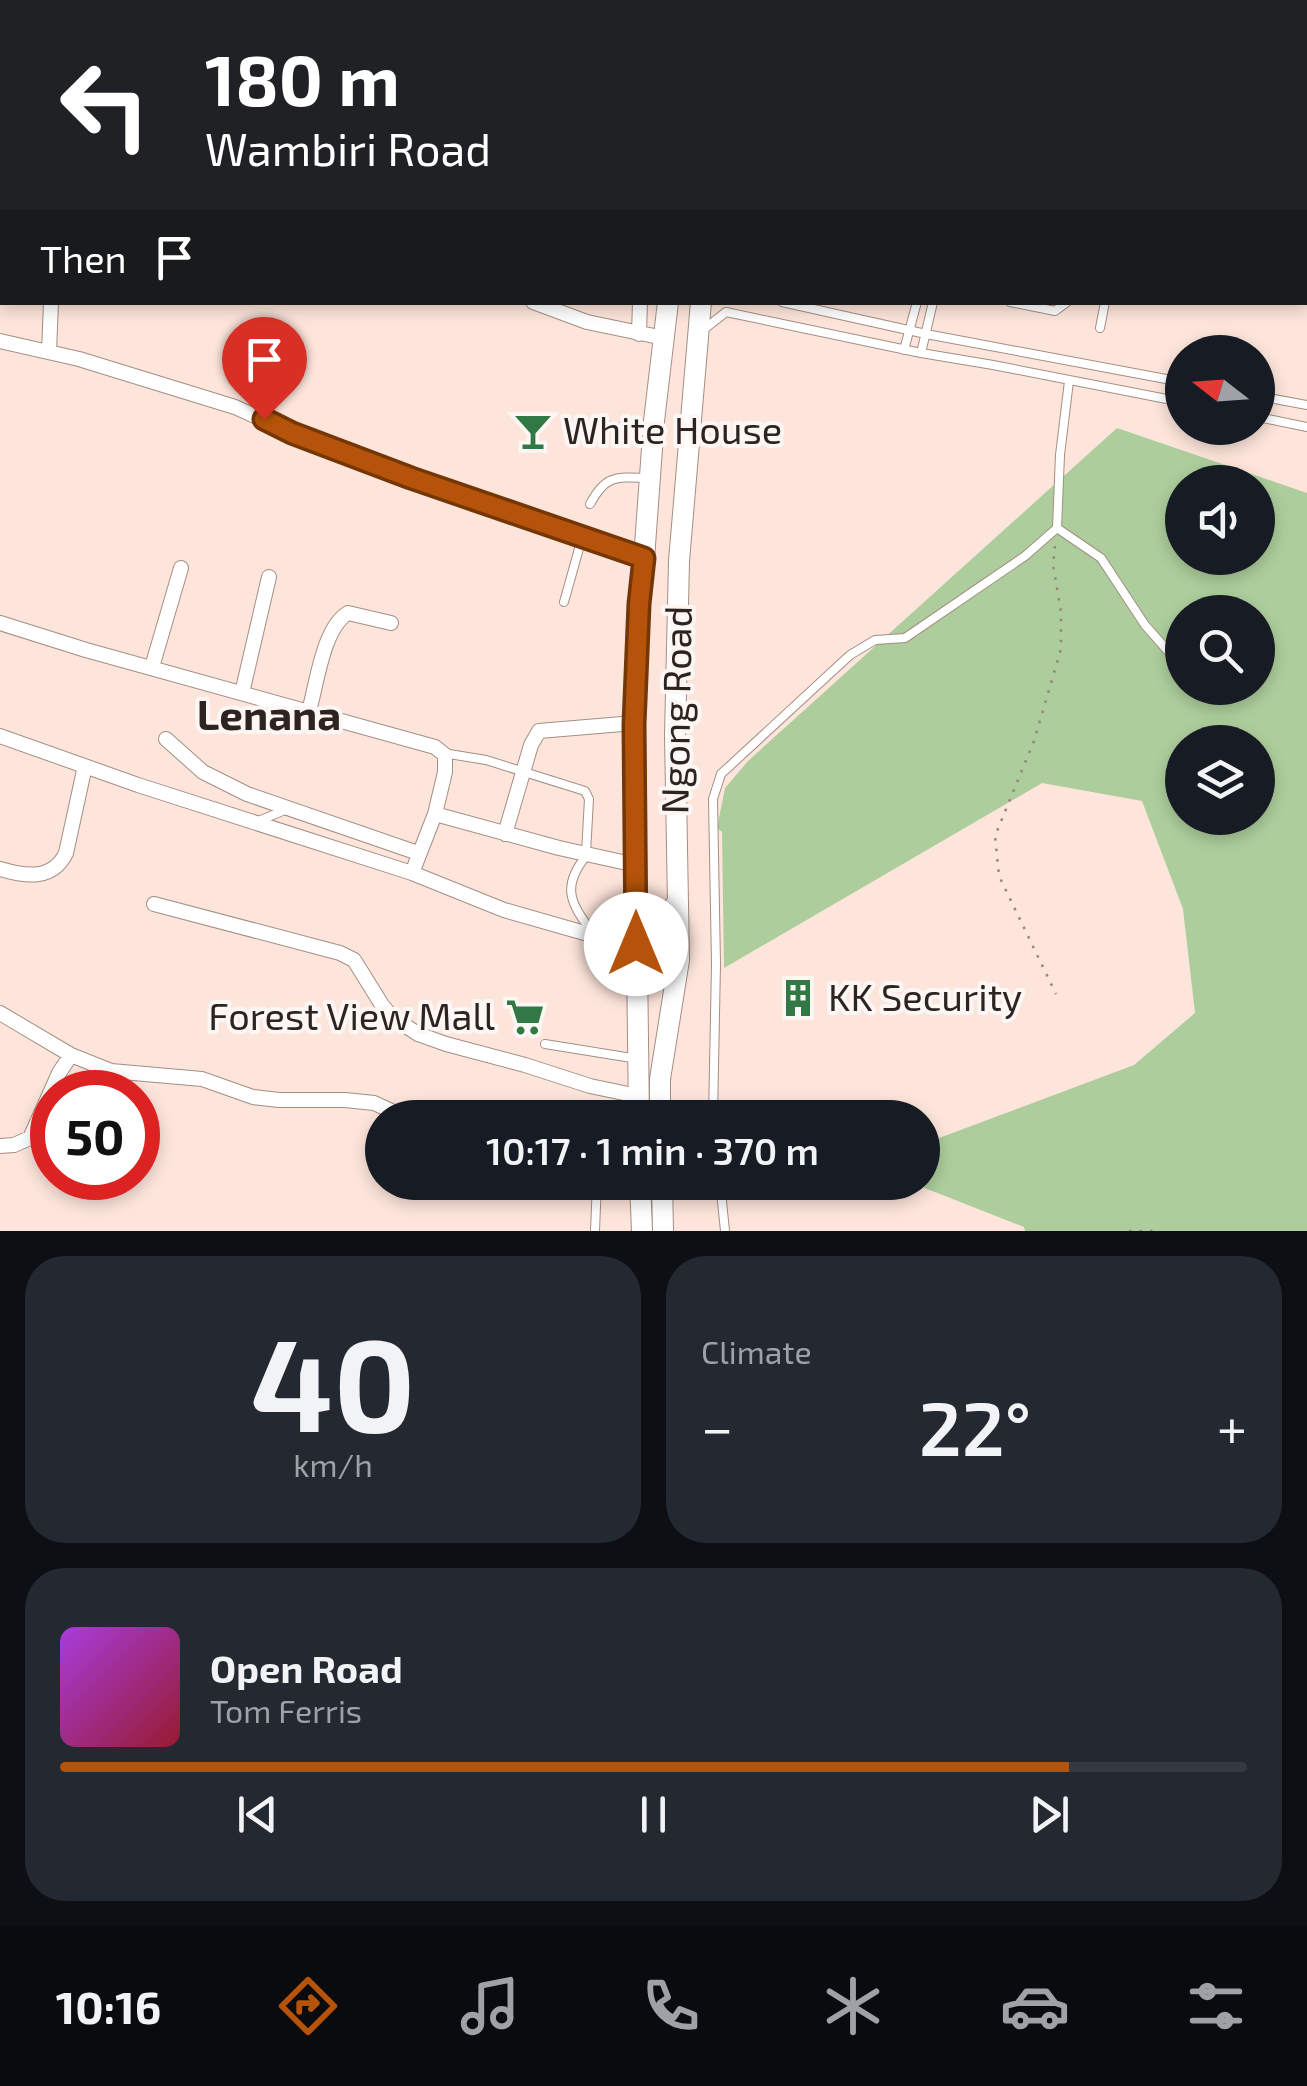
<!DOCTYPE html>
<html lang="en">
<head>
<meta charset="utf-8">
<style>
  :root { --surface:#171b24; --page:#242831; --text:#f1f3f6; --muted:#9ea1a6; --line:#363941; --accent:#b45309 }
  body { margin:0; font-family:"Exo 2",sans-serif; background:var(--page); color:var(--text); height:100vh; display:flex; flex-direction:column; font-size:38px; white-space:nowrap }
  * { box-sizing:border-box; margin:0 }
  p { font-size:32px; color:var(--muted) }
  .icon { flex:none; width:55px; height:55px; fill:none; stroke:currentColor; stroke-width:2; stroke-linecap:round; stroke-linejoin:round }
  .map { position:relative; height:1231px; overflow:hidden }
  .panel { display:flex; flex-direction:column; gap:25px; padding:25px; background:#0d0f14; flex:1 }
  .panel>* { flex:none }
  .hud { position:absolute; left:0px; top:0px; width:1308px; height:305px; box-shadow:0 5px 15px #0003; background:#202124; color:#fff; overflow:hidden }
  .needle { width:65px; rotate:287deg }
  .tools { position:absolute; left:1165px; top:335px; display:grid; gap:20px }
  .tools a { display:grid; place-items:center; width:110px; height:110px; border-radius:50%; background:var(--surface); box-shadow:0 5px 15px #0003; font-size:50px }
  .speed { position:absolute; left:30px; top:1070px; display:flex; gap:20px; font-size:50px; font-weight:700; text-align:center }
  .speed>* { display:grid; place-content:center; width:130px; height:130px; border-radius:50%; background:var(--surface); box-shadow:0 5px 15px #0003; line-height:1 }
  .speed .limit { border:15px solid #d22; background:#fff; color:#111 }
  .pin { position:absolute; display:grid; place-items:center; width:85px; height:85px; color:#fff; margin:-102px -42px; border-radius:50% 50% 50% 0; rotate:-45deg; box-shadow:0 0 10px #0007 }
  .pin .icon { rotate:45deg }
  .me { position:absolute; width:110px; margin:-55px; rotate:0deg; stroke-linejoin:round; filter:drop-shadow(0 0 8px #0008) }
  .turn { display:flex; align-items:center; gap:35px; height:210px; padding:0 40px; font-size:45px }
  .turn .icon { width:130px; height:130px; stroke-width:2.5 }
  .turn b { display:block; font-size:70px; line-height:85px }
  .then { display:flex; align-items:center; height:95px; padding:0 40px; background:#0003; gap:20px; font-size:38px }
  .big { font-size:75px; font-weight:600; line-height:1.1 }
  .panel .widget { flex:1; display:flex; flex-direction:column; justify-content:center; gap:15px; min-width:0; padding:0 35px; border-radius:40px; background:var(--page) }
  .panel .dial { align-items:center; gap:0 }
  .dial b { font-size:130px; line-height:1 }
  .song { display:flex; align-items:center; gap:30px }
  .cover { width:120px; height:120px; border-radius:15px; background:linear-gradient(135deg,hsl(280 70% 55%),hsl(350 70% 35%)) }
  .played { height:10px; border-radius:5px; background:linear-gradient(90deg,var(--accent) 85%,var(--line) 85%) }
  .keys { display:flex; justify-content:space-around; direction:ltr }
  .heat { display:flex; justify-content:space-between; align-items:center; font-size:55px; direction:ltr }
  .panel .tiles { flex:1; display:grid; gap:25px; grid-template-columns:1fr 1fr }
  .widget:last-child { grid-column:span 2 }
  .trip { position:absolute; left:365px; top:1100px; width:575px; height:100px; border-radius:50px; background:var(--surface); box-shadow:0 5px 15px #0003; font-weight:600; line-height:100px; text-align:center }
  .dock { display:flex; height:160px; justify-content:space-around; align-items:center; background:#090b0e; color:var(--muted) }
  .dock .icon { width:70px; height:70px }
  .dock .current { color:var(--accent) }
  .dock b { font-size:45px; color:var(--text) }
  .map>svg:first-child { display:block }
</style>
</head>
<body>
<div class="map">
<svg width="1307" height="1231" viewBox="0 0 1307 1231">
  <rect width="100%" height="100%" fill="#fde5db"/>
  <path fill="#adce9c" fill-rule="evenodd" d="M1117,428L1307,493V1231H1025L1024,1227L912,1183L922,1182L923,1144L1134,1065L1195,1013L1183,909L1142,801L1042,783L724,968L722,832L717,828L725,788L748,761ZM1182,482H1258V558H1182ZM1182,612H1258V688H1182ZM1182,742H1258V818H1182Z"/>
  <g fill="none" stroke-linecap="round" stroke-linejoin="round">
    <g stroke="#a48e84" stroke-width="10">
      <path id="lane" d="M782,302L926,334L1182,382
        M1010,302L1055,311L1067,302
        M1100,328L1105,302
        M703,330L726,312L921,353L993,365L1182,402
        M904,350L917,302
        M921,353L933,302
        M1258,396L1307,405
        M1258,417L1307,427
        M604,425L649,432
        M590,504C606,474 617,477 648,478
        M1057,528L1101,558L1145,625L1182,667
        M564,602L582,538
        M443,753L486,760L585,791L589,799L586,853
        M256,822L285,810
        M587,855C561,886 570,903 592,932
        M545,1044L638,1059
        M713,1118L716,964L713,799L721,774L850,655L875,640L905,638L1025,556L1057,528L1060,455L1069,381
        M720,1182L725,1231
        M595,1231L597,1182"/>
    </g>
    <g stroke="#a48e84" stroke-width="16">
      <path id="street" d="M465,0L472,2
        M259,2V0
        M0,136L2,138
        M533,302L587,322L664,338
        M639,334L640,302
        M0,341L79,359L235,407L292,433L379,467L644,559
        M49,352L51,302
        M0,623L86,650L435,747L445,755V772L435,814
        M152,667L181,568
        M242,693L269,577
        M309,711C317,683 323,628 348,613L391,623
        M0,736L138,785L412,873L504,910L595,936L636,945
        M166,739L203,772L247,794L418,853
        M505,834L531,745L539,731L634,723
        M0,869C27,877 53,880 66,853L85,766
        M412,873L435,814L559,848L636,865
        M154,904L340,953L354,960L382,1005L392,1017L418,1034L446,1044L525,1065L590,1086L638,1096
        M0,1013L71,1055
        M0,1146L14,1145L30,1138L59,1073L71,1055L111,1071L202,1079L253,1097L279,1100H345L374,1103L407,1118"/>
    </g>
    <g stroke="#a48e84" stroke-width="22">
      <path id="secondary" d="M696,2V0
        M724,2V0
        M636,904C649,920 663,922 676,904
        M639,1118L634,723L639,604L644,559L654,421L668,302
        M660,1118V1079L679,960L675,735L679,561L701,302
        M640,1182L642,1231
        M662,1182L663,1231"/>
    </g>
    <path stroke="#94847d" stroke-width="2.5" stroke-dasharray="2.5 8" stroke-linecap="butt" d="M1055,546L1053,565L1061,612V649L1034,741L995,836L999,876L1056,994
      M1129,1231H1154"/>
    <use href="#lane" stroke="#fff" stroke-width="8"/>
    <use href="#street" stroke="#fff" stroke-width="14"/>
    <use href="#secondary" stroke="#fff" stroke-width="20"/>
  </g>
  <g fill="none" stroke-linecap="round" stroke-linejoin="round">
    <g stroke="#753606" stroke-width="25">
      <path id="route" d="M264,419L292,433L411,478L644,558L639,604L634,724L636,944"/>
    </g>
    <use href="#route" stroke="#b45309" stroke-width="18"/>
  </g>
  <defs>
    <g id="bar-bare" transform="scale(3)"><path d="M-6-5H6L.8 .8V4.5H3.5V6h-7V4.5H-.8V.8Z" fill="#317844" stroke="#fcf7f5" stroke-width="2.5" paint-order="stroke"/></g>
    <g id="building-bare" transform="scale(3)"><path d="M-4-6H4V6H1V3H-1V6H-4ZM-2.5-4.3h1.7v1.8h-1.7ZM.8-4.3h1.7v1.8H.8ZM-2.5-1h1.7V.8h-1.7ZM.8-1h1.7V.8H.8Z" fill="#317844" stroke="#fcf7f5" stroke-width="2.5" paint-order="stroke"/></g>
    <g id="supermarket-bare" transform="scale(3)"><path d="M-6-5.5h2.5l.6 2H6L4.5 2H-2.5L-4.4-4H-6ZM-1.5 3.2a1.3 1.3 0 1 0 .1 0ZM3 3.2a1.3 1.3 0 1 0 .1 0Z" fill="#317844" stroke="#fcf7f5" stroke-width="2.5" paint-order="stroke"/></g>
  </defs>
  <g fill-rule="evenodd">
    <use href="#bar-bare" x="533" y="431"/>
    <use href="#building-bare" x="798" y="998"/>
    <use href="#supermarket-bare" x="525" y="1017"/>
  </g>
  <g text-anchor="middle" stroke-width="8" stroke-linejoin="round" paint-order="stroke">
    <g font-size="38" fill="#2d2421" stroke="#fcf7f5" text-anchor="start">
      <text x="563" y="444">White House</text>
      <text x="828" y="1011">KK Security</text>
      <text x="495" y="1030" text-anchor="end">Forest View Mall</text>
    </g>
    <g font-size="38" fill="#2d2421" stroke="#fcf7f5">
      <text transform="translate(677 710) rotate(-89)" y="13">Ngong Road</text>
    </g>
    <g font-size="42" font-weight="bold" fill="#2d2421" stroke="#fcf7f5">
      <text x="269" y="730">Lenana</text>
    </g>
  </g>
</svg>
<div class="tools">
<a><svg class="needle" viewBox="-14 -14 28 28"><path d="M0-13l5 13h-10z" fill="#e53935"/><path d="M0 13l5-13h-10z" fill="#9ea1a6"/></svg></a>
<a><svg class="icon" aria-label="sound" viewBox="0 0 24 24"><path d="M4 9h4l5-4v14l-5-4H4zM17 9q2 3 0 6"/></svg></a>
<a><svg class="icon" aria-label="search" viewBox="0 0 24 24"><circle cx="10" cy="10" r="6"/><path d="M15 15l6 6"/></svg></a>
<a><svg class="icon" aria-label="layers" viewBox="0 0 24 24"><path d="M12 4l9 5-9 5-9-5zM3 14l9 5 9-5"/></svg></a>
</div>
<div class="speed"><div class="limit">50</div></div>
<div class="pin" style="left:264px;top:419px;background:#d93025"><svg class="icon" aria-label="arrive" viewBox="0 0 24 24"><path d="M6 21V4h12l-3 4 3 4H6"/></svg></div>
<svg class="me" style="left:636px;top:944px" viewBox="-20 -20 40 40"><circle r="19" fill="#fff"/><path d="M0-13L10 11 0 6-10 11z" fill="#b45309"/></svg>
<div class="trip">10:17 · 1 min · 370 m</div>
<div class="hud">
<div class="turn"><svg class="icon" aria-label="left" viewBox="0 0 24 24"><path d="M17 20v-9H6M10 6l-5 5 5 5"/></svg><div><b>180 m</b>Wambiri Road</div></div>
<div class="then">Then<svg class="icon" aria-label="arrive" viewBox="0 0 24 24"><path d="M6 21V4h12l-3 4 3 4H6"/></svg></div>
</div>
</div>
<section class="panel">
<div class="tiles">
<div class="widget dial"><b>40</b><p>km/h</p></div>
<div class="widget"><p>Climate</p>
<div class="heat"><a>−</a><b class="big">22°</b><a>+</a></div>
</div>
<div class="widget">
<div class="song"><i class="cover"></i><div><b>Open Road</b><p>Tom Ferris</p></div></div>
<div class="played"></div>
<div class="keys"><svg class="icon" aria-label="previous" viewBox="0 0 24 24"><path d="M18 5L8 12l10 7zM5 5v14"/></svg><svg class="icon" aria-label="pause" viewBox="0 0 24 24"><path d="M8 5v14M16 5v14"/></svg><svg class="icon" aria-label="next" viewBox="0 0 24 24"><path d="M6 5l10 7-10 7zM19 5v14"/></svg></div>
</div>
</div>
</section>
<nav class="dock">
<b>10:16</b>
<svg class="icon current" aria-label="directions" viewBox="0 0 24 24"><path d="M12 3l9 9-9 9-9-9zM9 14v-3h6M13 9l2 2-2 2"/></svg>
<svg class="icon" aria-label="music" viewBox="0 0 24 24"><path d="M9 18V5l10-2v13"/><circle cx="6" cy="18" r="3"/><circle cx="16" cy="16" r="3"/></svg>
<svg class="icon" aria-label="phone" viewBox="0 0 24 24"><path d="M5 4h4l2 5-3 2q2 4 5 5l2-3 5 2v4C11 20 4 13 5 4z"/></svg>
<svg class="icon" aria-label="climate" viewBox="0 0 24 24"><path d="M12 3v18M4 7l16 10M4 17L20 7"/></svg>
<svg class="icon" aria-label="car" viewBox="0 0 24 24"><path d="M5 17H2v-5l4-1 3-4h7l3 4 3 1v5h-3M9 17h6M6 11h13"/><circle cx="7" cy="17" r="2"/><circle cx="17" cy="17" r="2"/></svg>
<svg class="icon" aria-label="filters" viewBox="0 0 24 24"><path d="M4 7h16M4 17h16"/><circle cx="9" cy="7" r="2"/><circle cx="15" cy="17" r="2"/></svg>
</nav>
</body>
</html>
